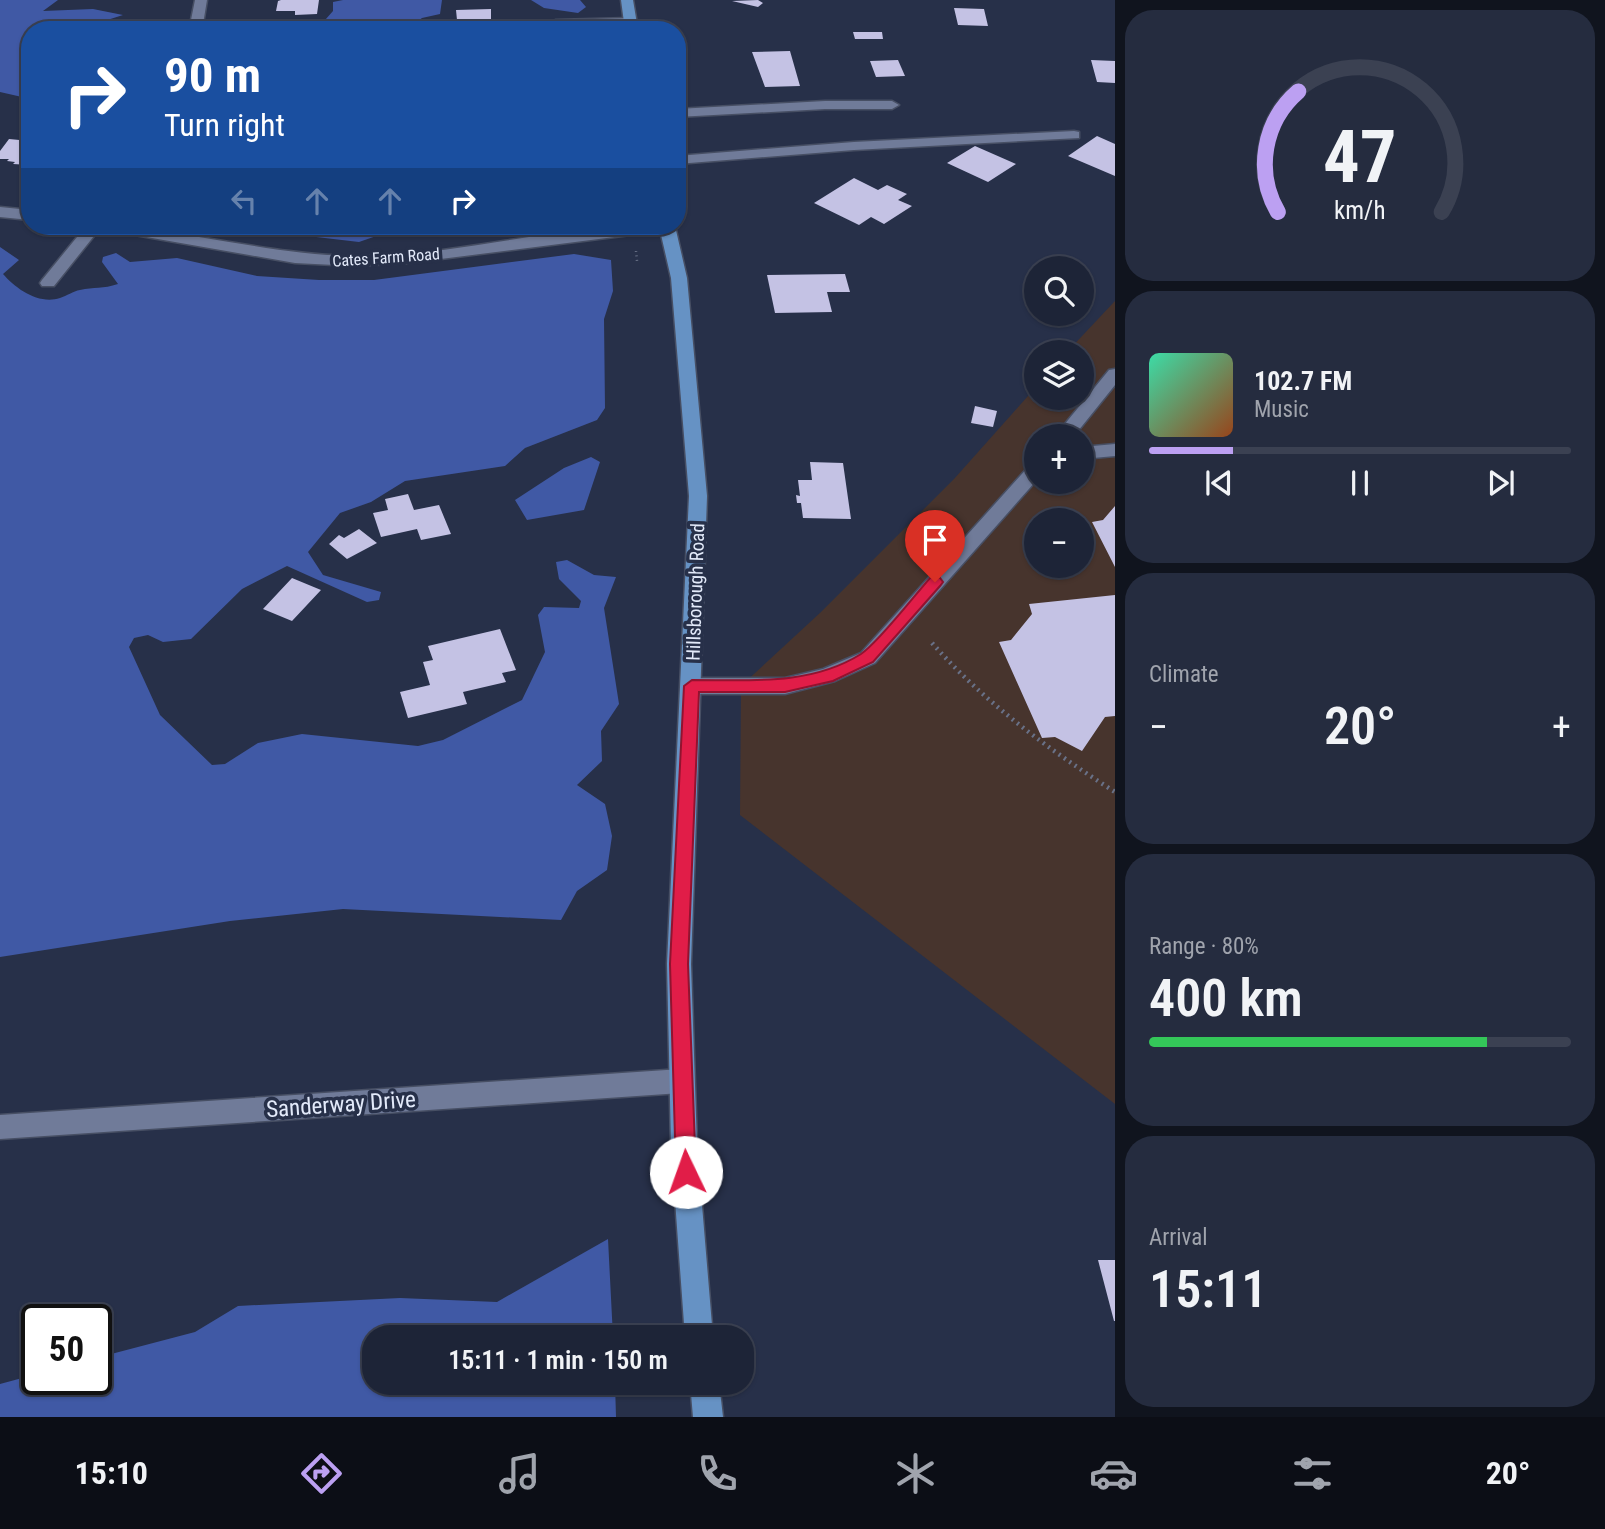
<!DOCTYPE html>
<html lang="en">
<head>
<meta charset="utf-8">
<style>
  :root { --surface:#1d2437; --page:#252c3f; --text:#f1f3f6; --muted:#a0a4ad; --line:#3b4152; --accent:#bca0f2 }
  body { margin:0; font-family:"Roboto Condensed",sans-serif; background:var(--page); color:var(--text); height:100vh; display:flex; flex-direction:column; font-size:26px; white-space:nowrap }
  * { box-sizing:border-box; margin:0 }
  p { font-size:23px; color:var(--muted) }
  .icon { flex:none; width:38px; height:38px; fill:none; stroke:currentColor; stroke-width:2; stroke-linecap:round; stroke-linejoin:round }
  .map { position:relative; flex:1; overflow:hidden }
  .details { display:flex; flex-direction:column; gap:10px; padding:10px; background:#10141e; width:490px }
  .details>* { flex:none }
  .banner { position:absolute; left:21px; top:21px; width:665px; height:214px; border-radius:28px; box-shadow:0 2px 5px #0004,0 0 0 2px var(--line); background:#1a4fa0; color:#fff; overflow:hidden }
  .fabs { position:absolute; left:1024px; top:256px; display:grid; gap:14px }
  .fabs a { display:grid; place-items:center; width:70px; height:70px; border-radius:50%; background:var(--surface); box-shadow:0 2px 5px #0004,0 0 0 2px var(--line); font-size:35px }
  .speed { position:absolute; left:21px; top:1304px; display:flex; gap:14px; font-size:35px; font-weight:700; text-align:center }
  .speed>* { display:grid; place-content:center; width:91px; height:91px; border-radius:50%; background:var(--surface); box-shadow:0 2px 5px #0004,0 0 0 2px var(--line); line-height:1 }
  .speed .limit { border:4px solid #111; border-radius:10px; background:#fff; color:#111 }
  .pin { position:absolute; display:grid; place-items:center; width:60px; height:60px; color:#fff; margin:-72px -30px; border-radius:50% 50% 50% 0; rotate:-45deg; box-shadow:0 0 7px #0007 }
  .pin .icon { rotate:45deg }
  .me { position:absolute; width:77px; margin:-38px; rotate:357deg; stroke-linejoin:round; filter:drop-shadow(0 0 5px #0008) }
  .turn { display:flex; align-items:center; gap:24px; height:147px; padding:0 28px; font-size:32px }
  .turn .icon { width:91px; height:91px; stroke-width:2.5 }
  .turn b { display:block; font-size:49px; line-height:60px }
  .lanes { display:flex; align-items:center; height:66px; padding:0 28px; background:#0003; justify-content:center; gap:35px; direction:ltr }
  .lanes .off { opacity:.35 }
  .big { font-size:52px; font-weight:600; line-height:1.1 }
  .details .tile { flex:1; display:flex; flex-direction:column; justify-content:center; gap:10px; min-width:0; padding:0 24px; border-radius:28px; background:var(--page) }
  .details .dial { align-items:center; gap:0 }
  .dial svg { height:182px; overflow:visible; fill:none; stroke:var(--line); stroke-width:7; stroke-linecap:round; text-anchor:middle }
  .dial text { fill:var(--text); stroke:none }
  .song { display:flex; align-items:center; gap:21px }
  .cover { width:84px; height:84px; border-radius:10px; background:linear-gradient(135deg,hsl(160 70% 55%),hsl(20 70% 35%)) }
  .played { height:7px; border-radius:4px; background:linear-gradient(90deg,var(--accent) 20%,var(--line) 20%) }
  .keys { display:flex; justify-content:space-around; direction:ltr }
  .heat { display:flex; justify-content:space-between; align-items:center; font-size:38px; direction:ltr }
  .charge { height:10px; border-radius:5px; background:linear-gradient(90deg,#34c759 80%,var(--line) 0) }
  .trip { position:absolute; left:362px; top:1325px; width:392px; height:70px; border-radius:28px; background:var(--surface); box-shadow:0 2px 5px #0004,0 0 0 2px var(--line); font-weight:600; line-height:70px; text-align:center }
  .tab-bar { display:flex; height:112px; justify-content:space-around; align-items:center; background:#0c0e16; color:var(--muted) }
  .tab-bar .icon { width:49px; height:49px }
  .tab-bar .on { color:var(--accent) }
  .tab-bar b { font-size:32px; color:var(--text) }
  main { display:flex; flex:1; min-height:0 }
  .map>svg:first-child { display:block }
</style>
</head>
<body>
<main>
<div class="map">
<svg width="1115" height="1417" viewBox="0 0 1115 1417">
  <rect width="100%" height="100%" fill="#273049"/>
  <path fill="#47342d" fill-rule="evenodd" d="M1115,301V1104L740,815L741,686L821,612L954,479L1036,387V397H1082V352H1067ZM1036,436H1082V481H1036ZM1036,520H1082V565H1036Z"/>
  <path fill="#4059a5" d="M0,0H58L43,11L93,9L123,15L101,22L56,24L50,30H30V92L22,97L0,92Z
    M343,0H442L440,14L422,18L410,27L414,30H319L318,28L333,11V2Z
    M531,0H580L586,7L578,13L544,8Z
    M222,226H505L416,234L385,233L359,242Z
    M0,247L19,260L3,274C16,289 39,305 60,298C67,296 73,291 80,290C94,287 103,289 118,284L102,262L103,257L116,253L130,262L177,258L257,276L319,280H374L574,254L611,260L613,291L604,319L605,408L597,420L525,448L505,466L405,481L371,502L340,513L308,552L323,575L381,592L379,600L367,602L287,566L242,589L191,639L163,642L148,635L134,638L129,647L160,715L212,765L225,764L258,743L302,734L418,746L443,740L522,700L545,652L538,615L544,607L579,608L581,601L559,579L556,562L567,560L594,575L616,577L604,608L619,704L601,731L602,761L577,785L605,804L612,836L607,870L577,891L561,920L343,909L230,921L0,957Z
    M591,457L600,462L584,510L527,520L515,500L564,468Z
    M608,1239L613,1337H374V1382L615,1383L616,1417H0V1384L37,1374V1379H96V1358L195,1332L238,1306L400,1298L497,1302Z"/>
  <path fill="#c4c2e4" d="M281,0H319L317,14L295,15V11H276L278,1Z
    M758,0L763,3L758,7L732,1Z
    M954,8L984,9L988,26L958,25Z
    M491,9V30H458L456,10Z
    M83,24H119L117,30H81Z
    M853,32H882L883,39H855Z
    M790,51L800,86L765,87L752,52Z
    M898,60L905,76L876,77L870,61Z
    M1091,60L1115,61V83L1097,82Z
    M1097,136L1115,144V176L1068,156Z
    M9,139L30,141V165L13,164L15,162L7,161L9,159H0V151Z
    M975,146L1016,164L988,182L947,163Z
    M854,178L878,190L887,185L907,194L898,200L912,206L884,224L871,217L859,225L814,203Z
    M845,274L850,292H827L832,312L775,313L767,275Z
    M975,406L997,411L993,427L971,423Z
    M810,462L843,463L851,519L803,518L801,503H797L796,495L800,496L798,480H812Z
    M408,494L414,510L439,505L451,534L421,540L417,529L381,537L373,513L388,510L385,499Z
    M1115,506V567L1092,522L1103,520Z
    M359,529L377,543L347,559L329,544L339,535L344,538Z
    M292,578L321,590L292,621L263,609Z
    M1115,595V716L1105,717L1082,751L1055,737L1042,738L999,642L1011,640L1032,614L1029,604Z
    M500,629L516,670L502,673L506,682L463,692L467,704L408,718L400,692L430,685L423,662L433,660L428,646Z
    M1098,1260H1115V1321H1114Z"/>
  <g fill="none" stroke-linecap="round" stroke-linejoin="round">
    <g stroke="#474f64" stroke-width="3">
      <path id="minor" d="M195,0H207L202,30H189Z
        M631,18L637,22L636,25L528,30L556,20Z
        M825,101H892L899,105L892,109H825L677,117V109Z
        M1074,131L1079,132V138L854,150L677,164V156L854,142Z
        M0,207L30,210V220L0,217Z
        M86,226H102L54,286H42L40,283L42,280Z
        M104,226C136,224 167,231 199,237C250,245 300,255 352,256C458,258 564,221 670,226L662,231L409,263L354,266L295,263L112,231Z
        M1115,369V385L1074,436H1055L1109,370Z
        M1115,444V456L1082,459V447Z
        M1036,463V481L875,663L835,681L785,694H692L685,692L682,686L685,680L692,678H785L823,669L861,653L1030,465Z
        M681,1069L690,1073L694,1081L690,1089L681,1093L0,1139V1115Z"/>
    </g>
    <g stroke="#474f64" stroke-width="3">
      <path id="major" d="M621,0H633L638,30H625Z
        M659,226H675L687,278L707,496L691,964L697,1145L713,1337H685L671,1145L667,964L689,496L671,278Z
        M690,1382H719L723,1417H693Z"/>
    </g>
    <path stroke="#697187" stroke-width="2.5" stroke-dasharray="1 3.5" stroke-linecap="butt" d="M636,251L637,261"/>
    <path stroke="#697187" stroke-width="4.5" stroke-dasharray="2 4.5" stroke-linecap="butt" d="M932,643C985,703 1048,749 1115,792"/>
    <use href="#minor" fill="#707b99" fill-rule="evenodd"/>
    <use href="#major" fill="#6692c4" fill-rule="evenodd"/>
  </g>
  <path fill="#e11d48" stroke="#92132f" stroke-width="2" d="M935,577L940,578L943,582L940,586L873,662L833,681L785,692H699L688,964L696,1172L693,1179L686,1182L679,1179L676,1172L670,964L684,686L692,680C749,680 810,686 861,654C878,643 914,596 930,578Z"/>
  <g text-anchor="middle" stroke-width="7" stroke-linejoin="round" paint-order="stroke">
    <g font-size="16" fill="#e3eafa" stroke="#273049">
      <text transform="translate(386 257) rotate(-4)" y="6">Cates Farm Road</text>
    </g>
    <g font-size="19" fill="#e3eafa" stroke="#273049">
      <text transform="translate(695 592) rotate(-88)" y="7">Hillsborough Road</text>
    </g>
    <g font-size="23" fill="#e3eafa" stroke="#273049">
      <text transform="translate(341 1104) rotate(-4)" y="8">Sanderway Drive</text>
    </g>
  </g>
</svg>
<div class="fabs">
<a><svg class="icon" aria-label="search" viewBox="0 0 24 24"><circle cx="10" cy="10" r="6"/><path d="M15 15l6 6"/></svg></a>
<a><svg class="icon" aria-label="layers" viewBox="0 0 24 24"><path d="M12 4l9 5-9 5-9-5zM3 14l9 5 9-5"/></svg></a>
<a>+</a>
<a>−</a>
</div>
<div class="speed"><div class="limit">50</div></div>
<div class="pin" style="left:935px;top:582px;background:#d93025"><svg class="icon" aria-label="arrive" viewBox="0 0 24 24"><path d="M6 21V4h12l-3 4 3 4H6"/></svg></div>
<svg class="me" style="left:686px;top:1172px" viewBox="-20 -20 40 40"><circle r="19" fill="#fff"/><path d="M0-13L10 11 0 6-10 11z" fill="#e11d48"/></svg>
<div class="trip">15:11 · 1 min · 150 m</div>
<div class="banner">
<div class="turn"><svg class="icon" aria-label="right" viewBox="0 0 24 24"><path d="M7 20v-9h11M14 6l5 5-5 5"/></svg><div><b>90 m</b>Turn right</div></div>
<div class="lanes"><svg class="icon off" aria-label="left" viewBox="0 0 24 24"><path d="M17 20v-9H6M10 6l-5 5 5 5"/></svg><svg class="icon off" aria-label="ahead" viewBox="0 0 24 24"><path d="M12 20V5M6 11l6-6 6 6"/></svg><svg class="icon off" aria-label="ahead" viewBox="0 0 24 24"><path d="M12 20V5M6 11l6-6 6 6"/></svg><svg class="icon" aria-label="right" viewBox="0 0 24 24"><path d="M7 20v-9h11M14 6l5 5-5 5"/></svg></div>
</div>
</div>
<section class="details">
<div class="tile dial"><svg viewBox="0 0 100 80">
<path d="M14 69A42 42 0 1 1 86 69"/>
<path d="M14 69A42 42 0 0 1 23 16" stroke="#bca0f2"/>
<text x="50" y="56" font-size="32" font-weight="700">47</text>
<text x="50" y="72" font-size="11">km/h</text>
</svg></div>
<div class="tile">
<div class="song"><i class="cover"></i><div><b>102.7 FM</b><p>Music</p></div></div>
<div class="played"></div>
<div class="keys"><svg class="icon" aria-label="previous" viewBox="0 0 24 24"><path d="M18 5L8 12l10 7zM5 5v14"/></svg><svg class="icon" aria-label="pause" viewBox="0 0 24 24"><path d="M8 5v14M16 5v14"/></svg><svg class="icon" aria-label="next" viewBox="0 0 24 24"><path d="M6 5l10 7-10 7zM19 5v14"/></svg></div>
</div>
<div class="tile"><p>Climate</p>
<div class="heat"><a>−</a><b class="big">20°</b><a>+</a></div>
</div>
<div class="tile"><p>Range · 80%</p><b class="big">400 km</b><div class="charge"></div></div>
<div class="tile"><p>Arrival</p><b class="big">15:11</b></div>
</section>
</main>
<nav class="tab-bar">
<b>15:10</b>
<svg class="icon on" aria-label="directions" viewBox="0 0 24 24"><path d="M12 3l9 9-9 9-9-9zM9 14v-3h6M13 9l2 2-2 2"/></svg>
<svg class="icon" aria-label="music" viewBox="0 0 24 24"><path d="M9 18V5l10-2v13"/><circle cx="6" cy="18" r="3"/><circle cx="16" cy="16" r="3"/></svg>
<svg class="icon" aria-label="phone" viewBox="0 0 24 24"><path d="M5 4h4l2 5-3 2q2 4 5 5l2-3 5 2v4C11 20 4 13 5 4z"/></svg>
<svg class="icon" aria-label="climate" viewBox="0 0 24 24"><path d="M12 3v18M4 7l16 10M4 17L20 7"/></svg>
<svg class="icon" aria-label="car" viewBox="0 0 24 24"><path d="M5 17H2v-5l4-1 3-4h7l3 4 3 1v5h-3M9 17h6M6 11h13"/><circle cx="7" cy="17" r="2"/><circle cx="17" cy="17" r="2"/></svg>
<svg class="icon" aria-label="filters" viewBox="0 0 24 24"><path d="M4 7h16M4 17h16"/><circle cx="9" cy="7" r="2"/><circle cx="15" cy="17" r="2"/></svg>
<b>20°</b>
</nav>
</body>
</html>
